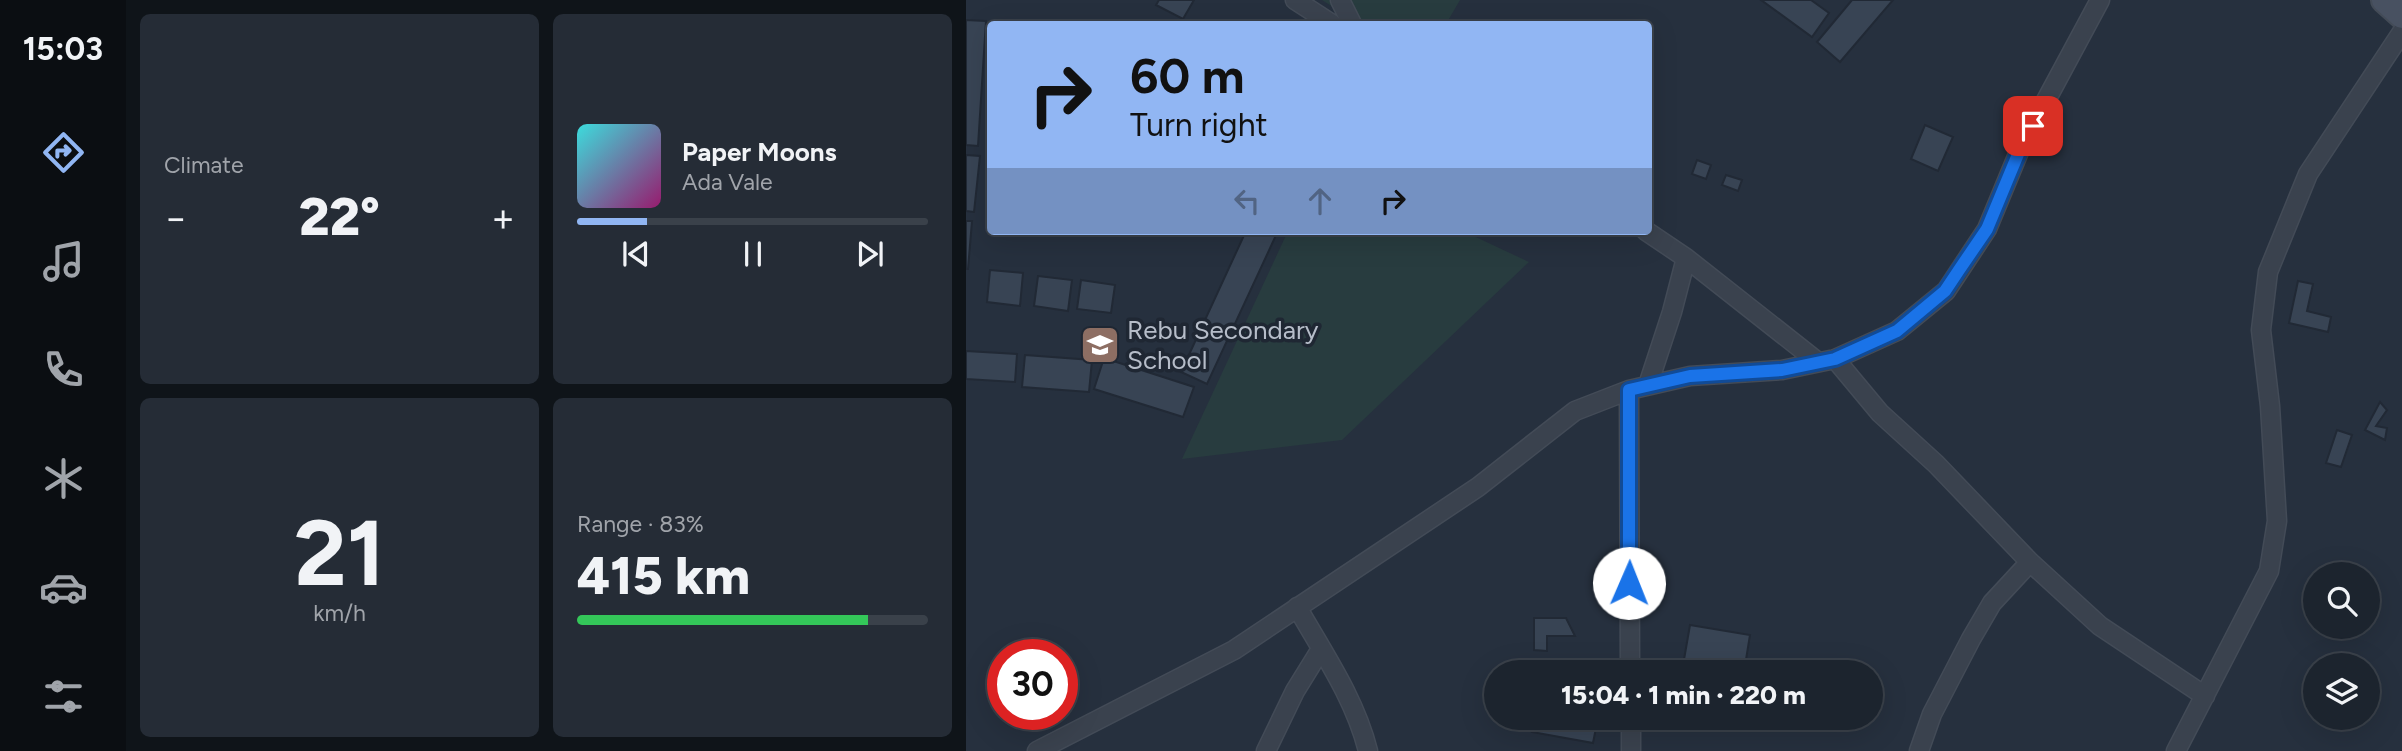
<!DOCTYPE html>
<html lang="en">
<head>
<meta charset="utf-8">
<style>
  :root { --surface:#1c242e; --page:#252c36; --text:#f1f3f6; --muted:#a0a4aa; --line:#3a414a; --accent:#91b6f3 }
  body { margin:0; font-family:Figtree,sans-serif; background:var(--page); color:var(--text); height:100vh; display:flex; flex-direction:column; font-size:26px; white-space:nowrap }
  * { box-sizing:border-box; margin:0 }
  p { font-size:23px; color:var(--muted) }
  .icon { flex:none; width:38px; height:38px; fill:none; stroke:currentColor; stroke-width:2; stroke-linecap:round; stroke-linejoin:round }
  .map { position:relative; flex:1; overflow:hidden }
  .side { display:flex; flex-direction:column; gap:14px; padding:14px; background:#0f1419; width:840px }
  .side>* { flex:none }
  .guide { position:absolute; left:21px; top:21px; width:665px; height:214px; border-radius:7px; box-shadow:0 7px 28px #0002,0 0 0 2px var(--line); background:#91b6f3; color:#111; overflow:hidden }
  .controls { position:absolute; left:1337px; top:562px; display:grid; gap:14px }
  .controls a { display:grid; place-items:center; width:77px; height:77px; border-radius:50%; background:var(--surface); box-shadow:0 7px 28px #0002,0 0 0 2px var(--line); font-size:35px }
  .speed { position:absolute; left:21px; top:639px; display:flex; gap:14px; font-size:35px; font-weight:700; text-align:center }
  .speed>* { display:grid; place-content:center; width:91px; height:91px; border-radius:50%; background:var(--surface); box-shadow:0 7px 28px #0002,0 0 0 2px var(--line); line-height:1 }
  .speed .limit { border:10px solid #d22; background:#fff; color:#111 }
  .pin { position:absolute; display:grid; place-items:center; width:60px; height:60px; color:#fff; margin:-30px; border-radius:14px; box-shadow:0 4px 10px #0006 }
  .me { position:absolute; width:77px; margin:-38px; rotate:1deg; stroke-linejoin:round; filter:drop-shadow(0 0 5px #0008) }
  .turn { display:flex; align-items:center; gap:24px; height:147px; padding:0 28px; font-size:32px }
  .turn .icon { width:91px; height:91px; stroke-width:2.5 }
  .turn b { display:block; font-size:49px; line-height:60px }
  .lanes { display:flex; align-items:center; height:66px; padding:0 28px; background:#0003; justify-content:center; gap:35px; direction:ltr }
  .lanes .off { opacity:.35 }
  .big { font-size:52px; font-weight:800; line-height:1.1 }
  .side .widget { flex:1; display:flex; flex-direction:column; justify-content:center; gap:10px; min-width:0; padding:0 24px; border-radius:10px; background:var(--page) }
  .side .dial { align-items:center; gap:0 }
  .dial b { font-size:91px; line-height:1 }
  .song { display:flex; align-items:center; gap:21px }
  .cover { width:84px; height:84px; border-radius:10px; background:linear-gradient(135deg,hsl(180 70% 55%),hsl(320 70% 35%)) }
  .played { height:7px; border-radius:4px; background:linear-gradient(90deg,var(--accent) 20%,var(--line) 20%) }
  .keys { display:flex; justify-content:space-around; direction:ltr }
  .heat { display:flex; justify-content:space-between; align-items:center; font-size:38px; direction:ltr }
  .charge { height:10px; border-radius:5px; background:linear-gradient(90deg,#34c759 83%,var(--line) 0) }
  .side .tiles { flex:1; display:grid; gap:14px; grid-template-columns:repeat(2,1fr) }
  .trip { position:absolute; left:518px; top:660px; width:399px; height:70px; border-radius:35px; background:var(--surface); box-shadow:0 7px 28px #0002,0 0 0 2px var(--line); font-weight:800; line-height:70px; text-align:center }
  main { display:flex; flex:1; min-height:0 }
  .tab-bar { display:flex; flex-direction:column; width:126px; justify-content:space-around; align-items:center; background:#0b0e12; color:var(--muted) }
  .tab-bar .icon { width:49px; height:49px }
  .tab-bar .active { color:var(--accent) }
  .tab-bar b { font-size:32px; color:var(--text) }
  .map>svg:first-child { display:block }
</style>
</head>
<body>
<main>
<nav class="tab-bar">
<b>15:03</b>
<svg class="icon active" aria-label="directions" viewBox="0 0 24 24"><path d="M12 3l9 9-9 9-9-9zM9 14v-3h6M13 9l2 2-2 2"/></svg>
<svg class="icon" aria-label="music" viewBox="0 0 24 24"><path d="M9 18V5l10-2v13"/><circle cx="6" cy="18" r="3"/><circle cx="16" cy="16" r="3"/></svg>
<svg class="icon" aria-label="phone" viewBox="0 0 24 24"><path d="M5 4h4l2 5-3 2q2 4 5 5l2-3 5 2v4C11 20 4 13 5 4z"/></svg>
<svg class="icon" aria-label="climate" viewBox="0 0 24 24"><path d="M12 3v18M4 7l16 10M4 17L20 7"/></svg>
<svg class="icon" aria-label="car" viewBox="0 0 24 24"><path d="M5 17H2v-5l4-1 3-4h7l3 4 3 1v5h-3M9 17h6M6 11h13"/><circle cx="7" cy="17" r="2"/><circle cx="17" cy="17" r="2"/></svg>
<svg class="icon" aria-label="filters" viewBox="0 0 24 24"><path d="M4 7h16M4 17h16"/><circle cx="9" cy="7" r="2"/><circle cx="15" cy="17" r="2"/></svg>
</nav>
<section class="side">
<div class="tiles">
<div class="widget"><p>Climate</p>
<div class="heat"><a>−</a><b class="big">22°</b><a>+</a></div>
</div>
<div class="widget">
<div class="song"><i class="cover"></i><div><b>Paper Moons</b><p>Ada Vale</p></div></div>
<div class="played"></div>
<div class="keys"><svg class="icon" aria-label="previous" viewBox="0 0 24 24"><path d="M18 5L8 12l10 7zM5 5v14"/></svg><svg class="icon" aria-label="pause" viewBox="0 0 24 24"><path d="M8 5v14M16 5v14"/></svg><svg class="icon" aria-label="next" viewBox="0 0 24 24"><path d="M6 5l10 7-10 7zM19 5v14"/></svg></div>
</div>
<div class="widget dial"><b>21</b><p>km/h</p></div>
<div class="widget"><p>Range · 83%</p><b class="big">415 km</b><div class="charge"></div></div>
</div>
</section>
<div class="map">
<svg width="1436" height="751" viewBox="0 0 1436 751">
  <rect width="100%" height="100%" fill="#26303e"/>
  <path fill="#283c3f" d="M356,0H494L480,24H394Z
    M322,231H497L563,262L376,440L216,459Z"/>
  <path fill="#384454" stroke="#212935" stroke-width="2" d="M193,0H228L217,19L190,5Z
    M795,0H845L863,13L846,37Z
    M886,0H927L874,62L851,42Z
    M0,20L20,21L12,146L0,145Z
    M959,125L987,137L972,171L945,159Z
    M0,155L14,156L8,212L0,211Z
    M731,160L745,165L740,179L726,174Z
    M760,175L776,180L772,191L756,185Z
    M0,221H6L2,269H0Z
    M280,231H312L241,384L215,372Z
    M24,270L57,273L54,306L21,302Z
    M72,276L106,280L102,311L68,306Z
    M115,280L149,285L145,313L111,309Z
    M1332,281L1347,284L1341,311L1365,317L1362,332L1323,323Z
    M0,351L51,354L49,382L0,379Z
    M59,355L126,360L123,392L56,387Z
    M138,358L228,387L217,417L128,389Z
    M1414,402L1421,410L1410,426L1421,428L1419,440L1399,430Z
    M1371,430L1386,435L1375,467L1360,463Z
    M568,618H600L609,636H581V651L568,650Z
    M724,625L784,635L778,672L716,671Z
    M568,718H632L627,743L566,732Z
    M678,718H690L689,731H677Z"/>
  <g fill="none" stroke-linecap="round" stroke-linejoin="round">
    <g stroke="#434b57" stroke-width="21">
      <path id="minor" d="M329,0L366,24
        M374,0L386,24
        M680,231L720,258L852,362
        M869,359L914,413L970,464L1064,562L1134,626L1239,696
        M682,385L706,312L720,258
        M663,390L664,672
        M331,607C358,654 389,699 402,751
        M665,718V751
        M71,751L268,650L512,487L609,411L663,390L724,376L816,370L869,359L931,331L980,291L1021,229L1055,147L1134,0
        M300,751L329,691L355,649
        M953,751L966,714L1005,639L1026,603L1064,562
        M1210,751L1303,571L1311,521L1304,406L1295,330L1302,272L1342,174L1436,32"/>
    </g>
    <g stroke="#434b57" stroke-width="28">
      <path id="secondary" d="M1418,0L1436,16"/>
    </g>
    <use href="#minor" stroke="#3a424e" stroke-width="18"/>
    <use href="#secondary" stroke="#485161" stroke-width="24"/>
  </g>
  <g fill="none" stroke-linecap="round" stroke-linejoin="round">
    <g stroke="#114b97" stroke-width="18">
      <path id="route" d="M663,583V390L724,376L816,370L869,359L931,331L979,291L993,270L1021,229L1055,147L1067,126"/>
    </g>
    <use href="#route" stroke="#1a73e8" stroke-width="12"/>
  </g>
  <defs>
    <g id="school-square" transform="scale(2.0125)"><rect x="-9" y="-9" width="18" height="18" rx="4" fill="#8d6e63" stroke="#1f2733"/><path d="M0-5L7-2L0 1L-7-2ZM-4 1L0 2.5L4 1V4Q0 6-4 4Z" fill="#fff"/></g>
  </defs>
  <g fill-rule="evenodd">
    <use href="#school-square" x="134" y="345"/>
  </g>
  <g text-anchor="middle" stroke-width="7" stroke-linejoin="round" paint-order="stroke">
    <g font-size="26" fill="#b6bdc9" stroke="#1f2733" text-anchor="start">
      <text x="161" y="339">Rebu Secondary<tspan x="161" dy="30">School</tspan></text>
    </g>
  </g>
</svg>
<div class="controls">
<a><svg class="icon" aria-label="search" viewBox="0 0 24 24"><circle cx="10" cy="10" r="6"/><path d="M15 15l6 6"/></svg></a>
<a><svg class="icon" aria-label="layers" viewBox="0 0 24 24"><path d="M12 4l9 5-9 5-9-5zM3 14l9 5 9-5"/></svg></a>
</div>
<div class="speed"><div class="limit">30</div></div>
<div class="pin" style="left:1067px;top:126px;background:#d93025"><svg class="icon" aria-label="arrive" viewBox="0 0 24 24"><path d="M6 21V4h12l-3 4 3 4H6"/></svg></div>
<svg class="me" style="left:663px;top:583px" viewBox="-20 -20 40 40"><circle r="19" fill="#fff"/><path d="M0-13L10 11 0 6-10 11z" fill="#1a73e8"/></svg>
<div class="trip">15:04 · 1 min · 220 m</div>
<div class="guide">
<div class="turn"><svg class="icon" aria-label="right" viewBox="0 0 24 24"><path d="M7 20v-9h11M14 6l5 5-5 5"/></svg><div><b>60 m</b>Turn right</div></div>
<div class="lanes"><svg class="icon off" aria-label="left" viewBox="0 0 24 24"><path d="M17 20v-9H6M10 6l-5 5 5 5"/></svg><svg class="icon off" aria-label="ahead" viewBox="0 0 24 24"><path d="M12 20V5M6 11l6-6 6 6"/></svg><svg class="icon" aria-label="right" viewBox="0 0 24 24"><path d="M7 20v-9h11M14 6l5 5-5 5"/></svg></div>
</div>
</div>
</main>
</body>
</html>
